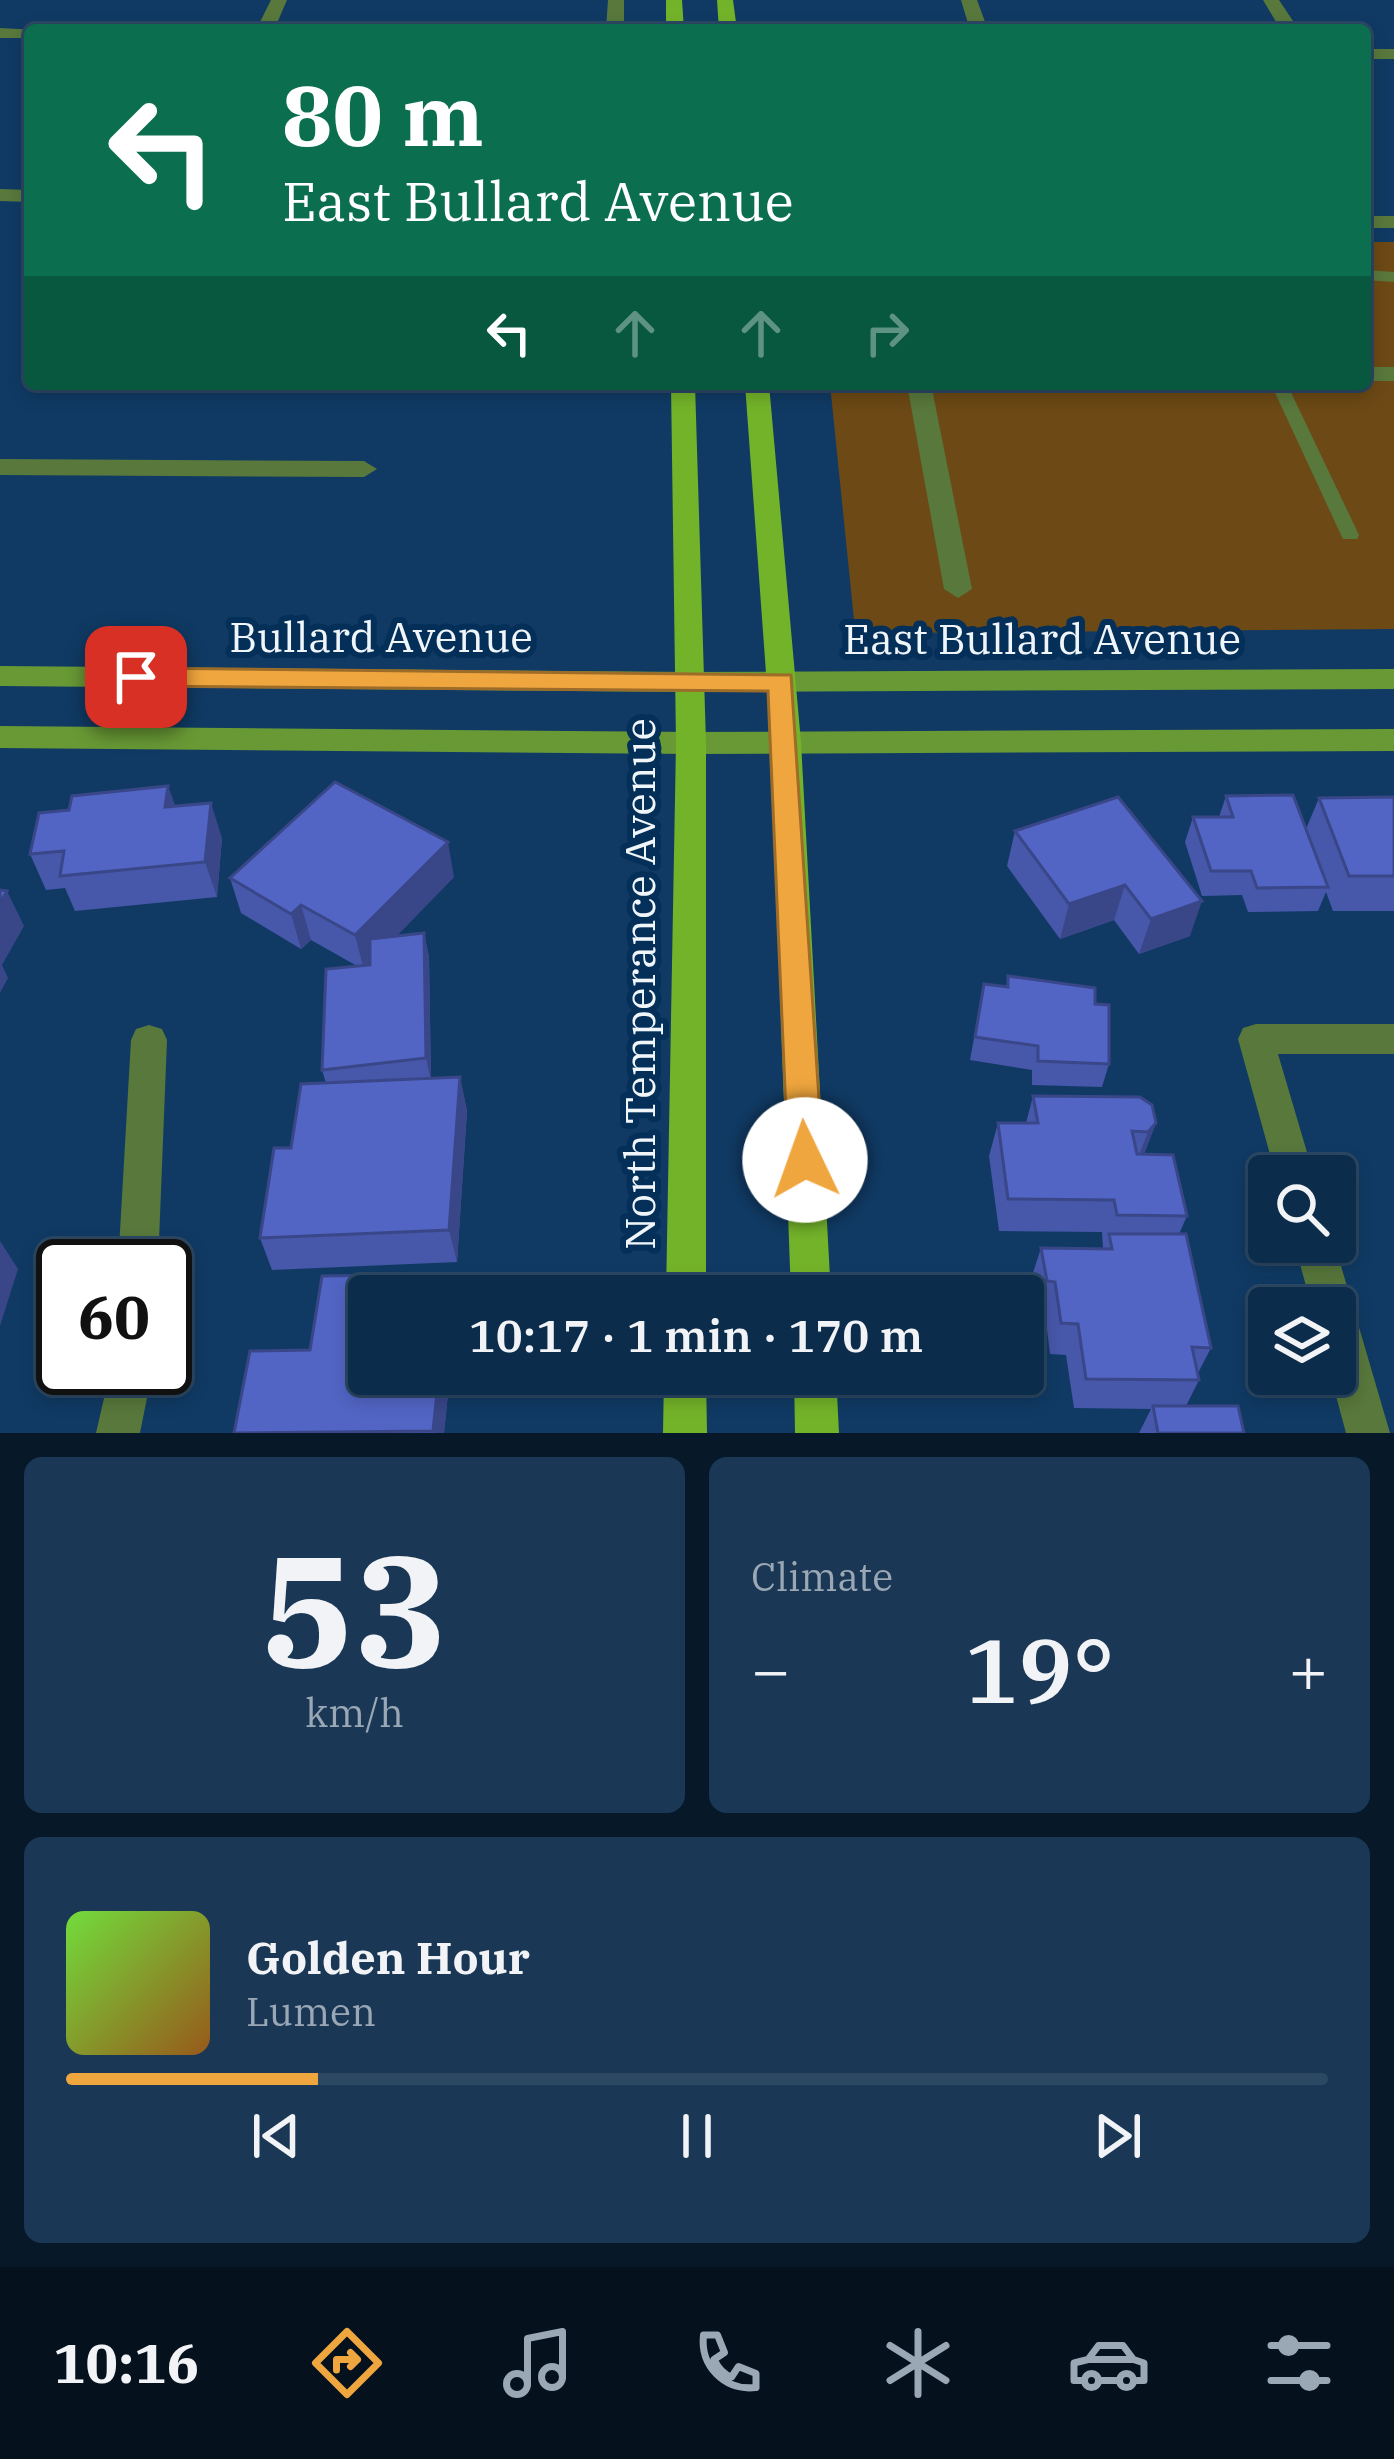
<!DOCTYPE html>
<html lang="en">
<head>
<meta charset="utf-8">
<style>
  :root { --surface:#0c2c4b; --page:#1a3855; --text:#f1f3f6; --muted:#9aa7b5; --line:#2c4863; --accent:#f0a63e }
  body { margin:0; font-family:"IBM Plex Serif",serif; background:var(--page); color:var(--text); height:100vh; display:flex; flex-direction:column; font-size:45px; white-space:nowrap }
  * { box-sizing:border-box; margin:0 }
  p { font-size:39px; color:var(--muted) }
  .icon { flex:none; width:66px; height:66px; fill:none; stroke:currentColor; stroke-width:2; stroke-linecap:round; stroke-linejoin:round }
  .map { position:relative; height:1433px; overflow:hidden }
  .sheet { display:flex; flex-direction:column; gap:24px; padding:24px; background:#071829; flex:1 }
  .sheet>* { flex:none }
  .hud { position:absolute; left:24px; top:24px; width:1347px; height:366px; border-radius:12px; box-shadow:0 6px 18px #0003,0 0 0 3px var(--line); background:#0b6e4f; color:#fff; overflow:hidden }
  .buttons { position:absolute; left:1248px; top:1155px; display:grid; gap:24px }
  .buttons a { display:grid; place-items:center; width:108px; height:108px; border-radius:12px; background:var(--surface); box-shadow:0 6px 18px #0003,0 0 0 3px var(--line); font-size:60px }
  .speed { position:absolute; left:36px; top:1239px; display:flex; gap:24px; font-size:60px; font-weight:700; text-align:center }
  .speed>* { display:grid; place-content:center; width:156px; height:156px; border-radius:50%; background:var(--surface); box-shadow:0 6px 18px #0003,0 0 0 3px var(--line); line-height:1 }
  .speed .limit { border:6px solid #111; border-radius:18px; background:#fff; color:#111 }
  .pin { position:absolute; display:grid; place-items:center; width:102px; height:102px; color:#fff; margin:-51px; border-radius:24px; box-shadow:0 6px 18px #0006 }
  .me { position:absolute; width:132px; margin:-66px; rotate:357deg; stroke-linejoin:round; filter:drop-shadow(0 0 9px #0008) }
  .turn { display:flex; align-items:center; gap:42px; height:252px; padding:0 60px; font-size:54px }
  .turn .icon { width:156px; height:156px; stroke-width:2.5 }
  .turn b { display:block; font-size:84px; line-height:102px }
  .lanes { display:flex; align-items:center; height:114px; padding:0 60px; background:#0003; justify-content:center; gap:60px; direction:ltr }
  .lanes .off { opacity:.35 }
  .big { font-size:90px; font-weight:600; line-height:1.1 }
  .sheet .widget { flex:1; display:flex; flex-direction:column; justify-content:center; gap:18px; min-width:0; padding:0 42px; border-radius:18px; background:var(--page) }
  .sheet .dial { align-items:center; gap:0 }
  .dial b { font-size:156px; line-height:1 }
  .song { display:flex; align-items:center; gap:36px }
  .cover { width:144px; height:144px; border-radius:18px; background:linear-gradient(135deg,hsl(100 70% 55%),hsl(30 70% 35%)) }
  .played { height:12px; border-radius:6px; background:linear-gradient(90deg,var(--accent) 20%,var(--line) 20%) }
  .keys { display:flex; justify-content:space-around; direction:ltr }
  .heat { display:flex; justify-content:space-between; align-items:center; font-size:66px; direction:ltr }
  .sheet .tiles { flex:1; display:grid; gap:24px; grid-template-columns:1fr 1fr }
  .widget:last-child { grid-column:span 2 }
  .trip { position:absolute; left:348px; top:1275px; width:696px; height:120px; border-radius:12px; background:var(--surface); box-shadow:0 6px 18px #0003,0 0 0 3px var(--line); font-weight:600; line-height:120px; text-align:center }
  .tab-bar { display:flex; height:192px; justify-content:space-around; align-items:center; background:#05121e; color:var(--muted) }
  .tab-bar .icon { width:84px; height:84px }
  .tab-bar .on { color:var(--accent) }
  .tab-bar b { font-size:54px; color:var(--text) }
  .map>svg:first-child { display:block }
</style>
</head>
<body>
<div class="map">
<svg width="1394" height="1433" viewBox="0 0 1394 1433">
  <rect width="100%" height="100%" fill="#103a64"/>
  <path fill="#6c4915" d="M1365,242H1394V629L887,633L854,620L830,384H1365Z"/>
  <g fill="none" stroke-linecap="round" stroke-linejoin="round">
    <path fill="#58783c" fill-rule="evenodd" d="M1365,270L1394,272V282L1365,280Z
      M1271,384H1287L1359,535L1357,539H1343L1341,535Z"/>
    <path fill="#58783c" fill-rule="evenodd" d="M271,0H287L274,30H256Z
      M608,0H624V30H606Z
      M961,0H977L988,30H970Z
      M1263,0H1279L1299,30H1281Z
      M0,28L37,30H30V38H0Z
      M1365,49H1394V59H1365Z
      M0,189L30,190V202L0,201Z
      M1365,216H1394V228H1365Z
      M1365,367H1394V381H1365Z
      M907,384H931L972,589L958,598L944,589Z
      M0,459L364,461L377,469L364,477L0,475Z
      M1256,1024H1394V1054H1278L1314,1176H1276L1238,1039L1243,1028Z
      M149,1025L162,1029L167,1040L158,1266H118L131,1040L136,1029Z
      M1294,1242H1334L1390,1433H1346L1330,1374H1335V1308H1312Z
      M111,1368H153L140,1433H96Z"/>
    <path fill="#689935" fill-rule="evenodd" d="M0,666L689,672L1394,669V689L689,692L0,686Z
      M0,726L691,732L1394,729V751L691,754L0,748Z"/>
    <path fill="#73b329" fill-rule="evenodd" d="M666,0H682L684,30H666Z
      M717,0H733L737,30H719Z
      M671,384H695L706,743V1296H666L676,743Z
      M745,384H769L801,742L831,1296H791L771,742Z
      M664,1374H706L707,1433H663Z
      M794,1374H836L839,1433H795Z"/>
  </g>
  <path fill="#4757a9" d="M168,786L175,806L222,838L217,897L75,911L65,888L46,890L30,854L69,810Z
    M1226,796L1306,829L1319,798L1394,797V911H1333L1326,892L1318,911L1248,912L1242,895L1202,896L1185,842L1193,817H1219Z
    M1118,797L1190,936L1139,954L1114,920L1060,939L1007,866L1015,831Z
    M454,877L396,936L424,933L429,957L431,1078L460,1077L467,1111L457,1262L272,1270L260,1238L291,1148L326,1083L322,1070L357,966L311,940L301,949L241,913L230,878Z
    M1008,976L1095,1004L1109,1064L1102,1087L1032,1085V1070L970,1060L984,984L1006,987Z
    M1033,1096L1156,1123L1144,1154L1187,1216L1179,1234L1211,1348L1198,1373L1199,1380L1186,1406L1244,1433H1139L1151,1409L1074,1408L1066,1355L1050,1354L1045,1313L1036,1312L1031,1279L1041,1248H1103L1102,1232L999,1231L989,1156L998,1123H1026Z
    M449,1274L454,1296H369V1374H450L444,1433H234L250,1351L310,1350L322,1276Z"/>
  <path fill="#394789" d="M168,786L180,822L165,807Z
    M211,803L222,838L217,897L205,862Z
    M448,842L454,877L364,970L355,935Z
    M1125,885L1114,920L1060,939L1069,904Z
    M7,891L24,926L2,965L8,978L0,993V903Z
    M1202,901L1190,936L1139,954L1151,919Z
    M301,905L311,940L301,949L291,914Z
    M424,933L429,957L431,1082L426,1058Z
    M460,1077L467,1111L457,1262L449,1230Z
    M1156,1123L1143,1156L1135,1165L1148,1132Z
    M0,1241L18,1269L0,1326Z
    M449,1274L454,1296H447Z
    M439,1374H450L444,1433H434Z"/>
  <path fill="#5265c4" stroke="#394789" stroke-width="3" d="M335,782L448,842L355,935L301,905L291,914L230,878Z
    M168,786L165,807L211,803L205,862L60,876L64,851L30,854L39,813L69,810L72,796Z
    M1293,795L1328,887L1257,888L1251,871H1211L1193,817H1233L1226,796Z
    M1118,797L1202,901L1151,919L1125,885L1069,904L1015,831Z
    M1394,797V876H1349L1319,798Z
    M0,890L7,891L0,903Z
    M424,933L426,1058L322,1070L326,969L370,965V939Z
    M1008,976L1095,988V1004L1109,1005V1064L1038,1061V1046L975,1037L984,984L1008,987Z
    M460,1077L449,1230L260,1238L274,1148H291L301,1084Z
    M1033,1096L1140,1097L1152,1105L1156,1123L1148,1132L1132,1131L1137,1154L1173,1155L1187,1216L1117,1215L1114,1200L1008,1199L998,1123H1038Z
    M1109,1234H1186L1211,1348L1192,1347L1199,1380L1086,1379L1078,1324L1061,1323L1055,1282L1047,1281L1041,1248L1112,1249Z
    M449,1274L447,1296H369V1374H439L433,1431L234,1433L250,1351L310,1350L322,1276Z
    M1153,1406H1238L1244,1433H1158Z"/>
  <path fill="#f0a63e" stroke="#9c6c28" stroke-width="3" d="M136,668L791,675L823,1160L817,1171L805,1176L793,1171L788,1160L768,691L136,686L122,677Z"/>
  <g text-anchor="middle" stroke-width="12" stroke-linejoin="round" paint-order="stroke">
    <g font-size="42" fill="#f0f5fa" stroke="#032f59">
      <text x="381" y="652">Bullard Avenue</text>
      <text x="1042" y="654">East Bullard Avenue</text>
      <text transform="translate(640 984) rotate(-90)" y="15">North Temperance Avenue</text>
    </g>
  </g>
</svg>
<div class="buttons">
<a><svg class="icon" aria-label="search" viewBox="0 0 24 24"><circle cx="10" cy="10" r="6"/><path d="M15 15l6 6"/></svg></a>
<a><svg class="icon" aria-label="layers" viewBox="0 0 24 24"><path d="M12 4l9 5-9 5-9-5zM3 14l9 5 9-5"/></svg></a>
</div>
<div class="speed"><div class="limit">60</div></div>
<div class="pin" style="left:136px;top:677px;background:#d93025"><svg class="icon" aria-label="arrive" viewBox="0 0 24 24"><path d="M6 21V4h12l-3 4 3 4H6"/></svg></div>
<svg class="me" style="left:805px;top:1160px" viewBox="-20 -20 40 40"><circle r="19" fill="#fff"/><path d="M0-13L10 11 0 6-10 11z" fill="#f0a63e"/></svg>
<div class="trip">10:17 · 1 min · 170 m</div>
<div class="hud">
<div class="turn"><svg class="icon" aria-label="left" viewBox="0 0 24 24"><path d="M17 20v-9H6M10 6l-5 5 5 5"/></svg><div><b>80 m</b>East Bullard Avenue</div></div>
<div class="lanes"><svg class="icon" aria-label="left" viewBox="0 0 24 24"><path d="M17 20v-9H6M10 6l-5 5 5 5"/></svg><svg class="icon off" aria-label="ahead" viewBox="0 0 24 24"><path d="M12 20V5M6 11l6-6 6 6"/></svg><svg class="icon off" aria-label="ahead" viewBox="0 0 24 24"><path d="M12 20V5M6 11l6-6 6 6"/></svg><svg class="icon off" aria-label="right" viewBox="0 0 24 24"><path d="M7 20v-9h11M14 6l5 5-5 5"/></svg></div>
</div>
</div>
<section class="sheet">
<div class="tiles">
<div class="widget dial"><b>53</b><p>km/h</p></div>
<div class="widget"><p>Climate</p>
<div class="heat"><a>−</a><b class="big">19°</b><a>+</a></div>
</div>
<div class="widget">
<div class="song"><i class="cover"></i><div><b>Golden Hour</b><p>Lumen</p></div></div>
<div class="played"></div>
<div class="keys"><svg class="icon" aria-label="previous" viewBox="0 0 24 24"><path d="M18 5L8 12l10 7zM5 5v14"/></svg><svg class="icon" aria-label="pause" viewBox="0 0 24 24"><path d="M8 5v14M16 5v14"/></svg><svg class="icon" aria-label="next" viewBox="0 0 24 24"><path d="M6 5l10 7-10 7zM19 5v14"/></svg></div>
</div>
</div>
</section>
<nav class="tab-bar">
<b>10:16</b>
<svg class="icon on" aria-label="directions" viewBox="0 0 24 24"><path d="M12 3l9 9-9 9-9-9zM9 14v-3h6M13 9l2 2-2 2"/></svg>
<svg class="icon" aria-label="music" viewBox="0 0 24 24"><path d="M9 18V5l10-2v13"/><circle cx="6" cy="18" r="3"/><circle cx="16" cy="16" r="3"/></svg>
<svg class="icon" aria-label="phone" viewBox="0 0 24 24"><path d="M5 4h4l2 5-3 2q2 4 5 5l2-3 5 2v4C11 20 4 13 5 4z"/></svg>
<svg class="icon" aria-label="climate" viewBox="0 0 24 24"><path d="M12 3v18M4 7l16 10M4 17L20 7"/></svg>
<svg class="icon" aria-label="car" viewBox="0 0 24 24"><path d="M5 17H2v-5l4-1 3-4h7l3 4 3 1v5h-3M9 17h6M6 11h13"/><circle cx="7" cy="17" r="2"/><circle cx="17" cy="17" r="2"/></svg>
<svg class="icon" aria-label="filters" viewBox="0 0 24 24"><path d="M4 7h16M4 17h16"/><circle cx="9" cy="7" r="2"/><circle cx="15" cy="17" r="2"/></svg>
</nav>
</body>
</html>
